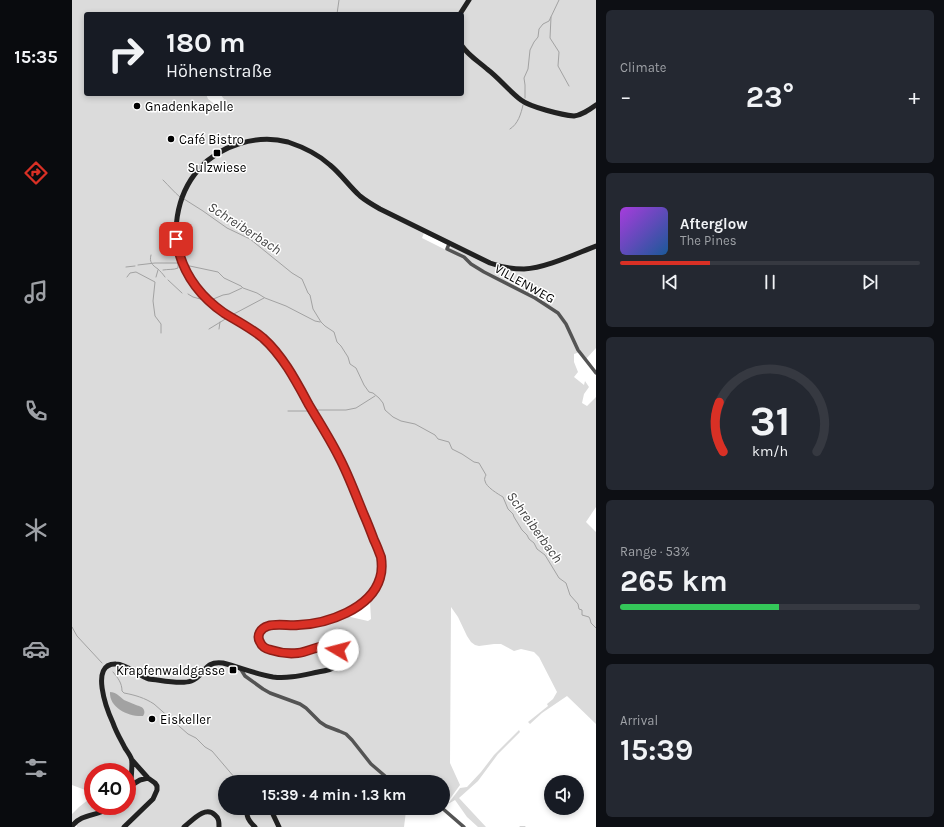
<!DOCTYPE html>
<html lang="en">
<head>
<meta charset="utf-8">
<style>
  :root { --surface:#171b24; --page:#242831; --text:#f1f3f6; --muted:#9ea1a6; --line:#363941; --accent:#d93025 }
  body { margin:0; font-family:Karla,sans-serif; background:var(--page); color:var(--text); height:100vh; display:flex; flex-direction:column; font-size:15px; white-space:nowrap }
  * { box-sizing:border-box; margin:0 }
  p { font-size:13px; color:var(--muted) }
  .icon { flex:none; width:22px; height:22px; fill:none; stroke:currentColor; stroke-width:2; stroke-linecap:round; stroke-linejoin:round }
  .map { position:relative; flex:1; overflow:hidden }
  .side { display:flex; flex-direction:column; gap:10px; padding:10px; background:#0d0f14; width:348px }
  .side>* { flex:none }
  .hud { position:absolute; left:12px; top:12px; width:380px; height:84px; border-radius:4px; box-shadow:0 2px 6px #0003; background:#171b24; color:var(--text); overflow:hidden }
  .controls { position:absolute; left:472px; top:775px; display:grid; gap:8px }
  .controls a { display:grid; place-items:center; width:40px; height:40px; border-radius:50%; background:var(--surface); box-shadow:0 2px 6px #0003; font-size:20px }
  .speed { position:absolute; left:12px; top:763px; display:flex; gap:8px; font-size:20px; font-weight:700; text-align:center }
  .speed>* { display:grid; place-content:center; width:52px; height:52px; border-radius:50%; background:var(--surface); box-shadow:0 2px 6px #0003; line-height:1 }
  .speed .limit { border:6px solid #d22; background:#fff; color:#111 }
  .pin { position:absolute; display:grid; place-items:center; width:34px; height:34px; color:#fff; margin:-17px; border-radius:8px; box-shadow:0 2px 6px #0006 }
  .me { position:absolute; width:44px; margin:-22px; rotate:278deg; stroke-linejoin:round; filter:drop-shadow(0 0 3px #0008) }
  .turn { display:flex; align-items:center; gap:14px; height:84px; padding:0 16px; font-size:18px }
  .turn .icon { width:52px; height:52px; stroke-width:2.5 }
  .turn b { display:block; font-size:28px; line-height:34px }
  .big { font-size:30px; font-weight:700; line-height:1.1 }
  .side .card { flex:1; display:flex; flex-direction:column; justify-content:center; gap:6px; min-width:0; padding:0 14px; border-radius:6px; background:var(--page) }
  .side .dial { align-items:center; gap:0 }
  .dial svg { height:104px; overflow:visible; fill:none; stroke:var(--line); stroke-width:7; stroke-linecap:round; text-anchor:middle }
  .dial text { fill:var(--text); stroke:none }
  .song { display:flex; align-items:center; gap:12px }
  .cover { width:48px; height:48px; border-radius:6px; background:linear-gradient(135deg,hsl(280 70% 55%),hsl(210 70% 35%)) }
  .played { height:4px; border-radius:2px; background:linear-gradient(90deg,var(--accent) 30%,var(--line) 30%) }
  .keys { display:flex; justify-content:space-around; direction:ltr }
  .heat { display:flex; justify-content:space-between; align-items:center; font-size:22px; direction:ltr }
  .charge { height:6px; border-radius:3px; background:linear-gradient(90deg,#34c759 53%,var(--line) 0) }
  .trip { position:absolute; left:146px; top:775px; width:232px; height:40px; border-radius:20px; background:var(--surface); box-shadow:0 2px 6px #0003; font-weight:700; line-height:40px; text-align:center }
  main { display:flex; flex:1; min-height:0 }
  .tabs { display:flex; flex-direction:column; width:72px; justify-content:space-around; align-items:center; background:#090b0e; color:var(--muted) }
  .tabs .icon { width:28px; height:28px }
  .tabs .selected { color:var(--accent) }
  .tabs b { font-size:18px; color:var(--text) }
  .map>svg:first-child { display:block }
</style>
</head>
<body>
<main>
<nav class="tabs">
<b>15:35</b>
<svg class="icon selected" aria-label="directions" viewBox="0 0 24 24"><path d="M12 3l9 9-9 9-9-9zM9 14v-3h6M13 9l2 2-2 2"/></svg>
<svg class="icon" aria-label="music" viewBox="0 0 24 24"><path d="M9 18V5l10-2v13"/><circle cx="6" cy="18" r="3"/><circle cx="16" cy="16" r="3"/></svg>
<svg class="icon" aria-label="phone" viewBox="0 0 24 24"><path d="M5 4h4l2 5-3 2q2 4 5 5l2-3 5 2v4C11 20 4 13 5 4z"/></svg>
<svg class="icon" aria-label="climate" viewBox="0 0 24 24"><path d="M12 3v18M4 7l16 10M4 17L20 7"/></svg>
<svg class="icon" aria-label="car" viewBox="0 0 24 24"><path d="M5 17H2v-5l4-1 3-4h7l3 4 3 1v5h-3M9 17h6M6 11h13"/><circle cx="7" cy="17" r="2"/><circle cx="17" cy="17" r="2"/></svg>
<svg class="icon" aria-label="filters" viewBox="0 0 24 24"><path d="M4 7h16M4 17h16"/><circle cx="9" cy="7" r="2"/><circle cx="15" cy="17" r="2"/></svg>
</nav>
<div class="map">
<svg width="524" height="827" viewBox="0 0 524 827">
  <rect width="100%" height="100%" fill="#fff"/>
  <path fill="#dbdbdb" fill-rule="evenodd" d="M0,0H524V348L514,359L508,352L502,354V362L506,372L502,377L512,385L513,381L517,387L512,394L510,403L515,406L524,397V507L514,522L524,532V724L495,696L470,713L458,724L456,722L476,706L475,704L481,699L485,692L467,657L462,652L449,649L442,651L429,644H422L407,646L403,645L399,642L395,636L386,617L379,607L378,763L388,785L372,807L371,806V782H175C172,776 165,776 160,782H153V808H336L337,811H334L332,827H5V826L0,821V814L7,807L21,796V806H55V772H21V793L0,785ZM14,14H390V94H148L152,99L149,103L144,105L136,99L134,94H14ZM352,233L379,247L376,251L350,238ZM298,602L299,619L296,621L274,616Z
    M447,730L448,732L426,754L406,781L387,798L414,827H406L395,817L383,800L376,804L388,788L395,787L409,772L422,755Z"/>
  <path fill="#a2a2a2" d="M38,692C44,692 47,696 52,700C56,702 60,703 64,705C67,706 71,707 72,710C73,713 72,714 71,716C57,717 37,708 38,692Z"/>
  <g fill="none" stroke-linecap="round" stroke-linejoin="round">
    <path stroke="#a2a2a2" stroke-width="1" d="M265,14L267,0
      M479,17L478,38L487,52L486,66L497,86
      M453,98V85L452,78L456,69L458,50L462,42L466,37L467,29L471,24L477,21L487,0
      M438,129C446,124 449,114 451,105
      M91,180C97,186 102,192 108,197
      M112,199L131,211L155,228L178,239L220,273L230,279L236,293L238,295L241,309L249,322L253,326L262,332L265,342L269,346L276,357L278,364L284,368L292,385L297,392L301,393L307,398L311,403L313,410L321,417L329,421L343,424L363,435L366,439L377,442L380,449L390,454L402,462L407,463L414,475C413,477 412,479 413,481C414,487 426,494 431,497L436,509L441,514L442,517L450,530L455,535L457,539L462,543L465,549L473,555L487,578L494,583L498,595L506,604L507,609L510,610V615L517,617L518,619L519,623L524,628
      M79,255C77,262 80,265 86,269C88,271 91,274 93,277
      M66,265L83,263H108
      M113,265L146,272L152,278L169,286L171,288L185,293L193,298L214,306L243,321L248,322
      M54,267L63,266
      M91,270C96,269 102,270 106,268V264
      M55,277L58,273L64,272L83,282L81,301L83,316L89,324V333
      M84,277L86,270
      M96,280L110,293
      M116,294L121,297L132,300
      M139,300L151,295L157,294L170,288
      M160,315L192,298
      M137,329L155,318
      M147,329L148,322
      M242,410H274L284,408L303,396
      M216,411H237
      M0,627L5,636L30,663
      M41,672C46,678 50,683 50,691L52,693C63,695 73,698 82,704L116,734L124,738L133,747L140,751L163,778
      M448,827H453"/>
    <path stroke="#545454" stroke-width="3.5" d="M377,244L375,249L392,257L399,264L412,272L463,298L486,313L494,324L506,350L524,373
      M168,668L173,676L191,689L198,693L228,704L234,708L248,722L254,726L267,731L274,734L280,740L299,764L320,782
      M370,808L392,827"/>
    <path stroke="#212121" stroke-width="5" d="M388,14L397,0
      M390,46C397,56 406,61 415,69C427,78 437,91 449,100C458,107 490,115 502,116C510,115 517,110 524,105
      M58,786L68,780L76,778
      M55,791C56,790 57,787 58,786C59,782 61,761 59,758C58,755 55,751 53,748C49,740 44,732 41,723C35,710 17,663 44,664C55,664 67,676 77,679C88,680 109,685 119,681C133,677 131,660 151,663C167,667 184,674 201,677C216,679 231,675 246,672C252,671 259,670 263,667C267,664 269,660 268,656C267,637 245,649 236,651C230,653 224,654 218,654C210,654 200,652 194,648C183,643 186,629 196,626C208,624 221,626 233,625C269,620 322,598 307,552L277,479L270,462L209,358C202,349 195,341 186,334C175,326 163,320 152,313C136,302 121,287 112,268C97,237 104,195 127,169C148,145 185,134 216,142C231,147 246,154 258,165C269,174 277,186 288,196C294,201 301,205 308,209L418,263C429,267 441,269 452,269C474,268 503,254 524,246
      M176,808C173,816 177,821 183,827
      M198,808L207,827
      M0,826C8,816 18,816 29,812C34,810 38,808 41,806
      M52,827L81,799L85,790V786L83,783L76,778L60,760
      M112,827C120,821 133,805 143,815C147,818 147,822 147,827"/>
  </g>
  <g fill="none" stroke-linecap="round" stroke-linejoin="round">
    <g stroke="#8d1f18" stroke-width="10">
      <path id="route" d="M104,239C109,271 126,295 152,313C165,321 179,328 191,338C211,356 224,381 237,405C247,422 258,439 267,457C277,476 284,496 292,515C296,524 299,532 302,540C305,546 307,552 309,557C310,564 310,572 308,578C299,609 255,624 226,625C217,626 205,623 196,626C189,628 184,635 188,642C190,647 194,649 199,650C208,653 217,654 226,653C239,652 255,639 266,650"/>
    </g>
    <use href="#route" stroke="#d93025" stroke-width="7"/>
  </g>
  <g fill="#000" stroke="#fff" stroke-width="1.5">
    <circle cx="65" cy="106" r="4"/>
    <circle cx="99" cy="139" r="4"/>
    <rect x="141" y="149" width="8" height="8" rx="2"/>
    <rect x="157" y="666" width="8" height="8" rx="2"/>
    <circle cx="80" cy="719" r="4"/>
  </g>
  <g text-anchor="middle" stroke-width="3" stroke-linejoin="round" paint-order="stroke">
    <g font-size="13" fill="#000" stroke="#fff" text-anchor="start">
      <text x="73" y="111">Gnadenkapelle</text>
      <text x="107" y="144">Café Bistro</text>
      <text x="145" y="172" text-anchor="middle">Sulzwiese</text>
      <text x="153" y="675" text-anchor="end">Krapfenwaldgasse</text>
      <text x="88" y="724">Eiskeller</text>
    </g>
    <g font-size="13" fill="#000" stroke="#fff">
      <text transform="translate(453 283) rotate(29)" y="5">VILLENWEG</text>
    </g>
    <g font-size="14" font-style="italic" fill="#434343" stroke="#fff">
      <text transform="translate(173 228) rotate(33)" y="5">Schreiberbach</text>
      <text transform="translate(463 527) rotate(54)" y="5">Schreiberbach</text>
    </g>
  </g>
</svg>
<div class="controls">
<a><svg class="icon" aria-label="sound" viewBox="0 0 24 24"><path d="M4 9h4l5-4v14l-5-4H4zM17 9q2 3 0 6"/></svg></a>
</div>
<div class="speed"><div class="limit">40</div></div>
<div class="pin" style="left:104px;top:239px;background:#d93025"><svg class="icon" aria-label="arrive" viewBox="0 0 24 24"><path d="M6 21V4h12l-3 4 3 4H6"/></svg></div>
<svg class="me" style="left:266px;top:650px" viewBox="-20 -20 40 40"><circle r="19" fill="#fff"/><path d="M0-13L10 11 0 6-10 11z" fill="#d93025"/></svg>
<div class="trip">15:39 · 4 min · 1.3 km</div>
<div class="hud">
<div class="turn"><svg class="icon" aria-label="right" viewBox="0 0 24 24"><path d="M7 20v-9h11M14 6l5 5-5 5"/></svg><div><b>180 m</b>Höhenstraße</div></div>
</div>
</div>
<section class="side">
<div class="card"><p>Climate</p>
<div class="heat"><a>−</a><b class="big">23°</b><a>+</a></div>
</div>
<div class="card">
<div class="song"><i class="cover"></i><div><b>Afterglow</b><p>The Pines</p></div></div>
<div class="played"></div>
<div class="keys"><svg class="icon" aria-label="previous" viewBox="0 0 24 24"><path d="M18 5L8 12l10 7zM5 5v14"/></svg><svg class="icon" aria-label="pause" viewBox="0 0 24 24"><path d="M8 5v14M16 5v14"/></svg><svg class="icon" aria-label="next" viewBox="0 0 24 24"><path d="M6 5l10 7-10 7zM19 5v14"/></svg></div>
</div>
<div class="card dial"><svg viewBox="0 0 100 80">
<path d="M14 69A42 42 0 1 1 86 69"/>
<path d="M14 69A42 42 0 0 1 11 31" stroke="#d93025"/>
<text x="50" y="56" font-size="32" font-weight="700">31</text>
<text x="50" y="72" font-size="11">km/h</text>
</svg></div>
<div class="card"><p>Range · 53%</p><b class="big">265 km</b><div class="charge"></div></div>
<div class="card"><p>Arrival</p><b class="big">15:39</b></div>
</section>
</main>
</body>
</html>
